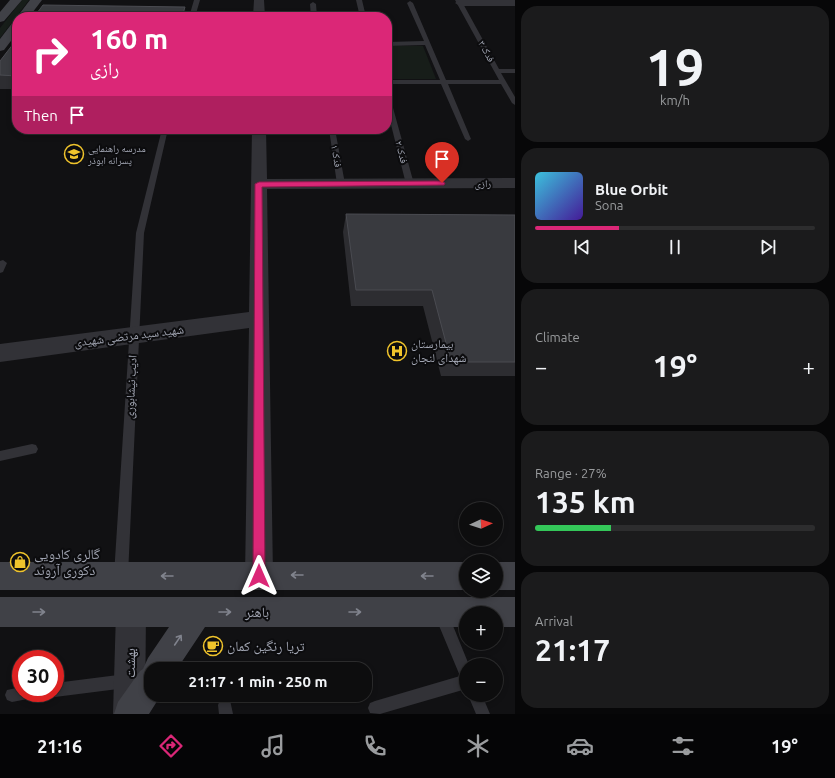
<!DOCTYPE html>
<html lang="en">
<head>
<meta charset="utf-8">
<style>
  :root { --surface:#0d0d0e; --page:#1b1b1c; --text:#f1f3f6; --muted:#9a9c9e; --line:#2d2d2e; --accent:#db2777 }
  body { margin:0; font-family:Ubuntu,"Noto Naskh Arabic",sans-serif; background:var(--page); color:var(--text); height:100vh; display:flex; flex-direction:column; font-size:15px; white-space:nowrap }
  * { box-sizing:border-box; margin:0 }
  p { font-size:13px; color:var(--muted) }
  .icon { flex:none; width:22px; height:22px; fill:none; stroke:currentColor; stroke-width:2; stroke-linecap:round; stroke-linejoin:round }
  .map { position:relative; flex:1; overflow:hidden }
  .sheet { display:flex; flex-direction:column; gap:6px; padding:6px; background:#070708; width:320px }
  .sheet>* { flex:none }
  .top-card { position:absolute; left:12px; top:12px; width:380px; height:122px; border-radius:16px; box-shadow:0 2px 6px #0003,0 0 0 1px var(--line); background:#db2777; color:#fff; overflow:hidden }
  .needle { width:26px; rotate:87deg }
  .fabs { position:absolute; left:459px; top:502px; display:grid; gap:8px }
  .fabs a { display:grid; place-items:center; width:44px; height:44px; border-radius:50%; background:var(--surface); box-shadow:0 2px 6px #0003,0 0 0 1px var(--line); font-size:20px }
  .speed { position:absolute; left:12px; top:650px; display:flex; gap:8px; font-size:20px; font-weight:700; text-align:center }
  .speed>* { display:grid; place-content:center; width:52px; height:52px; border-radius:50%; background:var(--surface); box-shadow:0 2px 6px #0003,0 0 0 1px var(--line); line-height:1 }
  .speed .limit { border:6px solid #d22; background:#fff; color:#111 }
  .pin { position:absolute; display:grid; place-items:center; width:34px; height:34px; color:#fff; margin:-41px -17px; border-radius:50% 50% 50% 0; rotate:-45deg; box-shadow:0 0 4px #0007 }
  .pin .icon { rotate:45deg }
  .me { position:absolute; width:44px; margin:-22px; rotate:0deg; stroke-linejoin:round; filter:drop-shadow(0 0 3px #0008) }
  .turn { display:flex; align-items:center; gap:14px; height:84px; padding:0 12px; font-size:18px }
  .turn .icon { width:52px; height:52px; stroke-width:2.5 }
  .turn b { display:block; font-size:28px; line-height:34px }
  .then { display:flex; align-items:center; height:38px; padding:0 12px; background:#0003; gap:8px; font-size:15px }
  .big { font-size:30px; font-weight:700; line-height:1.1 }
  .sheet .widget { flex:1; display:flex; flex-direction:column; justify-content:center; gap:6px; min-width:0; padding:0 14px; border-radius:16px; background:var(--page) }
  .sheet .dial { align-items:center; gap:0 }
  .dial b { font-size:52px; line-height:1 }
  .song { display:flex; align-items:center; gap:12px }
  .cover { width:48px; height:48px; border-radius:6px; background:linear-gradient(135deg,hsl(190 70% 55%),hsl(260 70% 35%)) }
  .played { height:4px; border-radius:2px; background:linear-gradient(90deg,var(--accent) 30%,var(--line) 30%) }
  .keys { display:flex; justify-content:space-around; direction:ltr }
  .heat { display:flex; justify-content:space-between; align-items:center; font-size:22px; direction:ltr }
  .charge { height:6px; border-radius:3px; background:linear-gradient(90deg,#34c759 27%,var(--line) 0) }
  .trip { position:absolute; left:144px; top:662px; width:228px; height:40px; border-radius:16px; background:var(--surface); box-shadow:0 2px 6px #0003,0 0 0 1px var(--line); font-weight:700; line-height:40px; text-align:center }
  .dock { display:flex; height:64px; justify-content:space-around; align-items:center; background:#050506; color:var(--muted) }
  .dock .icon { width:28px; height:28px }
  .dock .active { color:var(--accent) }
  .dock b { font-size:18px; color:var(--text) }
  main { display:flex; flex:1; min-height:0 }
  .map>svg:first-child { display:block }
</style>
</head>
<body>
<main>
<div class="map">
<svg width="515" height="714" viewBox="0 0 515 714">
  <rect width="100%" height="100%" fill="#111113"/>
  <path fill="#171d19" d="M22,0H29L0,38V28Z
    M387,46H423L436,79H387Z"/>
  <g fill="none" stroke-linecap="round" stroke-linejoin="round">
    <path fill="#323237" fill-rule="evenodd" d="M194,0H200L195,17H189Z
      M356,0H362L366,17H360Z
      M455,0H461L499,69H515V73H501L515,97V105L512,103L501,84H448L471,139L468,141L465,139L441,84H387V80H440L425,45L387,46V42L424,41L407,3L410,1L413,3L446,80H499Z
      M313,2L316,4L317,17H311L310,4Z
      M387,95L390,97L414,184L413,186H407L406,184L387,109Z
      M162,129H168L144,233L128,575L126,580L121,582L116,580L114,575L136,233Z
      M329,129H335L345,184L341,186L337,184Z
      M3,260L7,263L3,272L0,273V261Z
      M32,444L36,445L38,449L36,453L0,461V451Z
      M442,609L447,611L469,665H466V689L380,714L370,713L368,708L370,703L375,701L460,676L435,616L437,611Z
      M126,674L131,676L133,681L131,686L126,688L55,697L50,695L49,693H55V683Z
      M21,687V693H35L33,698L12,702L7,700L5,695L7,690Z
      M468,695H482L490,714H476Z
      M225,698L230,700L233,714H219L218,705L220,700Z"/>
    <path fill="#323237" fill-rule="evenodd" d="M254,0H264L265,17H253Z
      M459,0H515V6H460L455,3Z
      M252,129H266L267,179L515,178V188L267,189L273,576L269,586L259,590L249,586L245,576L249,328L0,362V344L249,312Z"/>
    <path fill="#323237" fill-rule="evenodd" d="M131,597L142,601L146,612L145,714H113L116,612L120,601Z"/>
    <path fill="#404147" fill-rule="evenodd" d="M10,0H22L4,21L0,22V12Z
      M30,0H42L29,17H17Z
      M17,21V33L4,50L0,51V39L13,22Z
      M0,562H466V590H0Z
      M496,562H515V590H496Z
      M0,597H515V627H496V613H466V627H205L177,669H151V695H161L149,714H114L118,702L140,671L143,669L148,658L169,627H0Z"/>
  </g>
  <path fill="#2d2d31" d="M17,39V89H0V61Z
    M346,214L515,215V376H441L423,306H351L343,232Z"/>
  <path fill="#1c1c1f" d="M185,7L186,17H182Z"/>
  <path fill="#393a3f" stroke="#4a4b51" d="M43,5L185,7L182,17H34Z
    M17,39V76L0,75V61Z
    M346,214L515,215V362H451L432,290H356Z"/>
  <defs><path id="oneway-shaft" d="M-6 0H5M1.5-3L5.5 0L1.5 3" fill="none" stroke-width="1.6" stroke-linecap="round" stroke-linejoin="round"/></defs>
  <g stroke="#80838d">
    <use href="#oneway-shaft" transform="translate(297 575) rotate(-180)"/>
    <use href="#oneway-shaft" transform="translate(167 576) rotate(-180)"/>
    <use href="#oneway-shaft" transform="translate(427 576) rotate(-180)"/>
    <use href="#oneway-shaft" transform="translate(39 612)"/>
    <use href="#oneway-shaft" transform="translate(225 612)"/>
    <use href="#oneway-shaft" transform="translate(355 612)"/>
    <use href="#oneway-shaft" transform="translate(178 640) rotate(-56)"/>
  </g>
  <path fill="#db2777" stroke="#8e194d" d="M442,181L445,183L444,185L262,187L265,576L263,580L259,582L254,580L253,576L255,184L259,182Z"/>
  <defs>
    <g id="school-ring" transform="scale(1)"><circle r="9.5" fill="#0c0c0e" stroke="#f0c42c" stroke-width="1.5"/><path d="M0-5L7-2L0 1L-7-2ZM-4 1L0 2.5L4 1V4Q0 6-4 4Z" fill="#f0c42c"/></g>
    <g id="hospital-ring" transform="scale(1)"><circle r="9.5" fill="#0c0c0e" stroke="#f0c42c" stroke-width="1.5"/><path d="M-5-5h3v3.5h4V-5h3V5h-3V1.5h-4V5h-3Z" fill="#f0c42c"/></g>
    <g id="shop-ring" transform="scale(1)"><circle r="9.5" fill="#0c0c0e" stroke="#f0c42c" stroke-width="1.5"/><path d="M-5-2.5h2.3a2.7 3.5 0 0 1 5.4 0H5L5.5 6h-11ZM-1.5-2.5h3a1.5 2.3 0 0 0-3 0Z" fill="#f0c42c"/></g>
    <g id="cafe-ring" transform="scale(1)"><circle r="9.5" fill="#0c0c0e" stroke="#f0c42c" stroke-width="1.5"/><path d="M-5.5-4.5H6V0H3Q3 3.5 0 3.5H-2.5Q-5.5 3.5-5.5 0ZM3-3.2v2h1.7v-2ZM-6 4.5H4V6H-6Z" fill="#f0c42c"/></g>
  </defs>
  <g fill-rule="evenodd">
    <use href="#school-ring" x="74" y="154"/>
    <use href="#hospital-ring" x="397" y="351"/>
    <use href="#shop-ring" x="20" y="562"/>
    <use href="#cafe-ring" x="213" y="646"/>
  </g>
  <g text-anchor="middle" stroke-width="4" stroke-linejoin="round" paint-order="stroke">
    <g font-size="10" fill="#a2a6b3" stroke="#0c0c0e">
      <text transform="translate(487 51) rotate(61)" y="4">فدک ۳</text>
      <text transform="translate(402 152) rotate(75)" y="4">فدک ۲</text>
      <text transform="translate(337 156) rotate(80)" y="4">فدک ۱</text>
      <text x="483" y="187">رازی</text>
    </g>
    <g font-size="10" fill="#a2a6b3" stroke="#0c0c0e" text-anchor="start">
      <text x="88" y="152">مدرسه راهنمایی<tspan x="88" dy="12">پسرانه ابوذر</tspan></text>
    </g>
    <g font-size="12" fill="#a2a6b3" stroke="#0c0c0e">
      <text transform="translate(129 336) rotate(-7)" y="4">شهید سید مرتضی شهیدی</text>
      <text transform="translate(131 387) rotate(-87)" y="4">ادیب نیشابوری</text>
    </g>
    <g font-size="12" fill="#a2a6b3" stroke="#0c0c0e" text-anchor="start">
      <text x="411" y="348">بیمارستان<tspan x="411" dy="14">شهدای لنجان</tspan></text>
    </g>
    <g font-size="14" fill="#a2a6b3" stroke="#0c0c0e" text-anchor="start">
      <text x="34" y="559">گالری کادویی<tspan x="34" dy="16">دکوری آروند</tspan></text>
      <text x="227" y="651">تریا رنگین کمان</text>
    </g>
    <g font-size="14" fill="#a2a6b3" stroke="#0c0c0e">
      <text x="257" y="617">باهنر</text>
      <text transform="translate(130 663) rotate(-90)" y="5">بهشت</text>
    </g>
  </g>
</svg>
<div class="fabs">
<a><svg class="needle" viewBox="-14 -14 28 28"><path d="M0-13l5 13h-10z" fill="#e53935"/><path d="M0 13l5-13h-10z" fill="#9a9c9e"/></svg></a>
<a><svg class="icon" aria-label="layers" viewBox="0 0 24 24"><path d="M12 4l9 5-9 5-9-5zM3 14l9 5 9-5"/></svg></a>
<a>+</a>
<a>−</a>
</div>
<div class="speed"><div class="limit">30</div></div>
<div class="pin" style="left:442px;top:183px;background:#d93025"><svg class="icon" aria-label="arrive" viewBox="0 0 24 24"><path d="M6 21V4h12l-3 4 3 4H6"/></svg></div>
<svg class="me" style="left:259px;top:576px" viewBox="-20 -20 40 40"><path d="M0-17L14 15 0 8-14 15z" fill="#db2777" stroke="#fff" stroke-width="4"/></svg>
<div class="trip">21:17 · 1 min · 250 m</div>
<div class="top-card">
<div class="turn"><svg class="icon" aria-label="right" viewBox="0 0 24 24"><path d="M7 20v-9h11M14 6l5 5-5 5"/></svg><div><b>160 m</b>رازی</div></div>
<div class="then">Then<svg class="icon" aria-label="arrive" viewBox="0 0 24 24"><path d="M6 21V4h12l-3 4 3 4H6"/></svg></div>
</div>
</div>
<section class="sheet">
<div class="widget dial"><b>19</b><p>km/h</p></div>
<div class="widget">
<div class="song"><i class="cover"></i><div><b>Blue Orbit</b><p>Sona</p></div></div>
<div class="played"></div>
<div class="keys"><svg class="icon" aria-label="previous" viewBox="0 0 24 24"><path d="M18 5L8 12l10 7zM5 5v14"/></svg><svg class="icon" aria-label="pause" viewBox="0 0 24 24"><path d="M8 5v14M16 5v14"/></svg><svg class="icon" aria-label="next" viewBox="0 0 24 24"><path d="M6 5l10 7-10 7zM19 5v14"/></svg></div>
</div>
<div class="widget"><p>Climate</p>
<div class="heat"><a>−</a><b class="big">19°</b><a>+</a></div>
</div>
<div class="widget"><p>Range · 27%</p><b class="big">135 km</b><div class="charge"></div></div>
<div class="widget"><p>Arrival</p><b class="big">21:17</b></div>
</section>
</main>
<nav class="dock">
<b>21:16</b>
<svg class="icon active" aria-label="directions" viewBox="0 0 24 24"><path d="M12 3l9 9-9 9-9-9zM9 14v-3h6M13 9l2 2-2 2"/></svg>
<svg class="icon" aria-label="music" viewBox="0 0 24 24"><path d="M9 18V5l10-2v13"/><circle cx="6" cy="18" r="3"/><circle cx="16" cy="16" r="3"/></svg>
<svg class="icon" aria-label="phone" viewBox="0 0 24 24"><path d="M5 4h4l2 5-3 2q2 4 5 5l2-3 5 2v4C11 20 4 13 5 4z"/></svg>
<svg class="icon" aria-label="climate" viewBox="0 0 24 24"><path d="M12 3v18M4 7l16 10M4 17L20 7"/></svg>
<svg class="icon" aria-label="car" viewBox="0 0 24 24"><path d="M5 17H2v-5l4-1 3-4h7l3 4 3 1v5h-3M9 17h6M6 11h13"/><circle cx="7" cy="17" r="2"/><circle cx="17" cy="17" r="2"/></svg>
<svg class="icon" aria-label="filters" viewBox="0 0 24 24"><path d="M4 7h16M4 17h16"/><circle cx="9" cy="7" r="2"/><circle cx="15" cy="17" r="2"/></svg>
<b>19°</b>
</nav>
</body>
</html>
